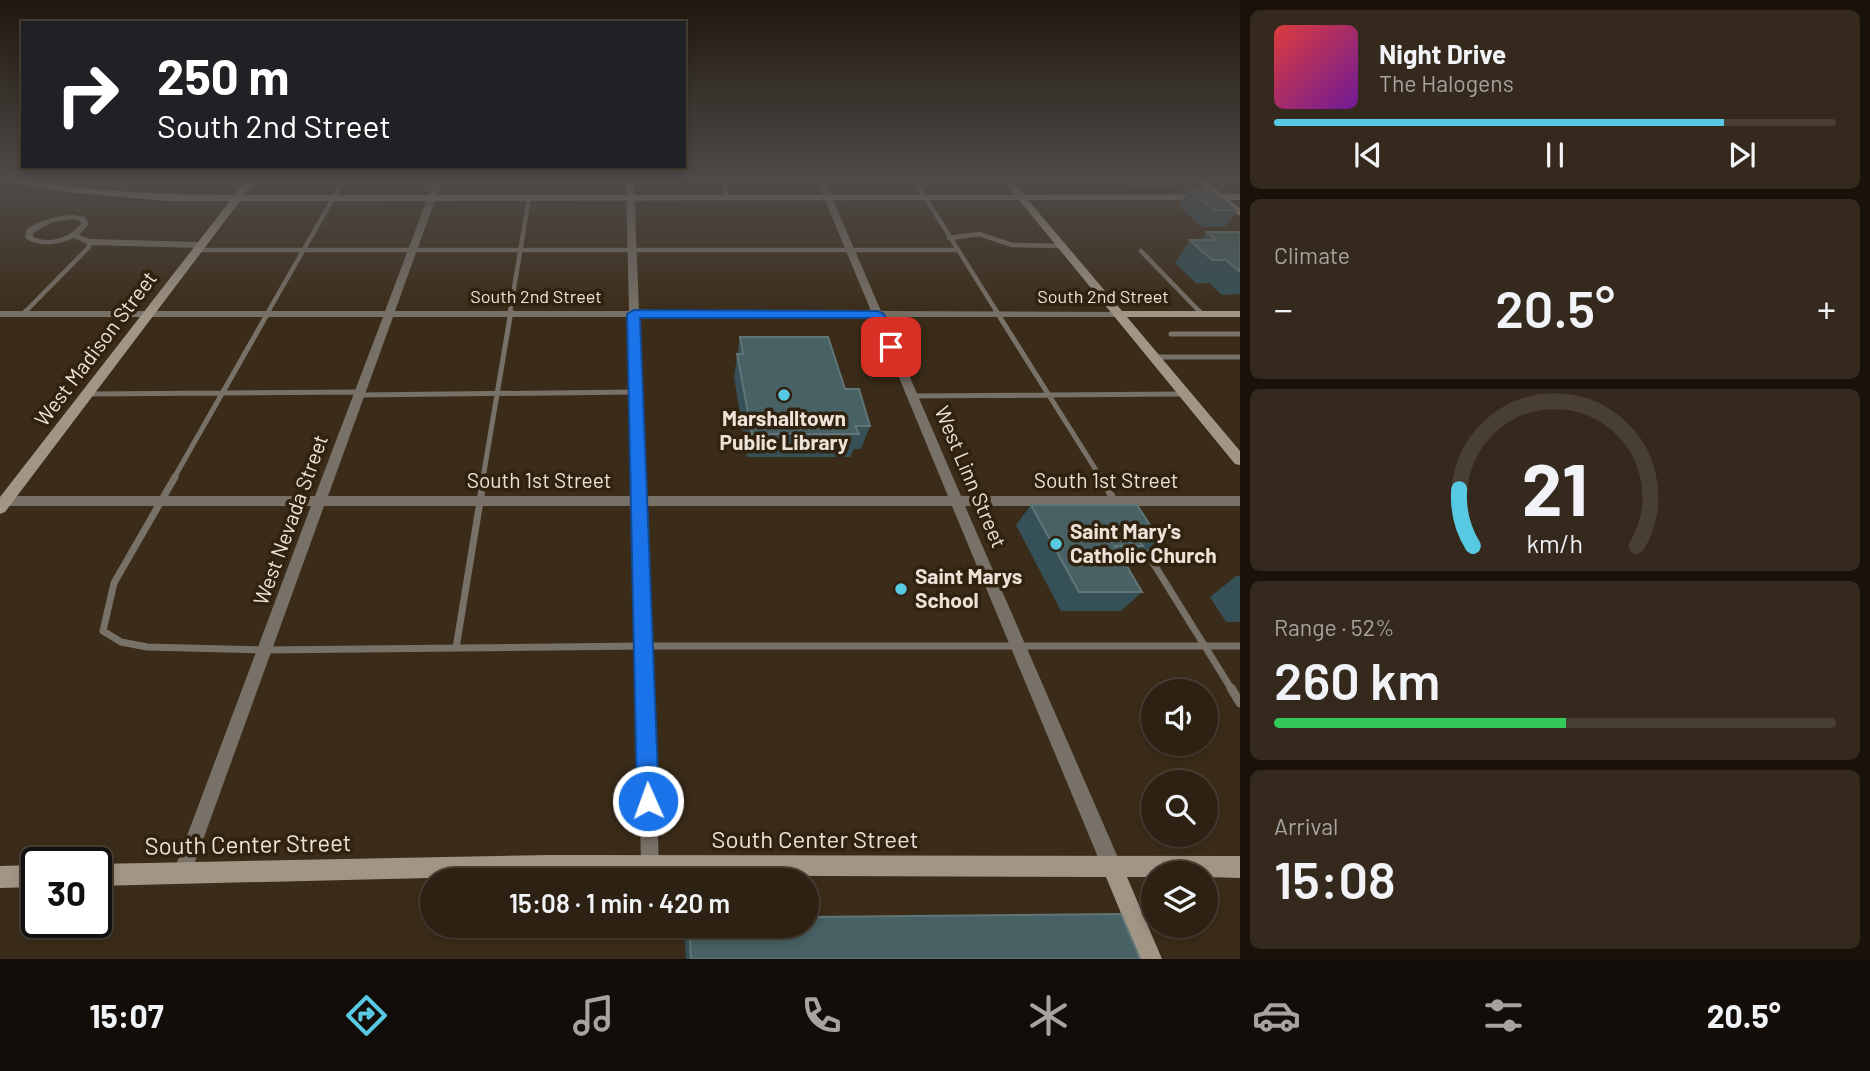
<!DOCTYPE html>
<html lang="en">
<head>
<meta charset="utf-8">
<style>
  :root { --surface:#2c2113; --page:#34291c; --text:#f1f3f6; --muted:#a6a3a0; --line:#483e33; --accent:#57c9e2 }
  body { margin:0; font-family:Barlow,sans-serif; background:var(--page); color:var(--text); height:100vh; display:flex; flex-direction:column; font-size:26px; white-space:nowrap }
  * { box-sizing:border-box; margin:0 }
  p { font-size:23px; color:var(--muted) }
  .icon { flex:none; width:38px; height:38px; fill:none; stroke:currentColor; stroke-width:2; stroke-linecap:round; stroke-linejoin:round }
  .map { position:relative; flex:1; overflow:hidden }
  .drawer { display:flex; flex-direction:column; gap:10px; padding:10px; background:#18120a; width:630px }
  .drawer>* { flex:none }
  .guide { position:absolute; left:21px; top:21px; width:665px; height:147px; border-radius:0px; box-shadow:0 4px 10px #0003,0 0 0 2px var(--line); background:#202124; color:#fff; overflow:hidden }
  .buttons { position:absolute; left:1141px; top:679px; display:grid; gap:14px }
  .buttons a { display:grid; place-items:center; width:77px; height:77px; border-radius:50%; background:var(--surface); box-shadow:0 4px 10px #0003,0 0 0 2px var(--line); font-size:35px }
  .speed { position:absolute; left:21px; top:847px; display:flex; gap:14px; font-size:35px; font-weight:700; text-align:center }
  .speed>* { display:grid; place-content:center; width:91px; height:91px; border-radius:50%; background:var(--surface); box-shadow:0 4px 10px #0003,0 0 0 2px var(--line); line-height:1 }
  .speed .limit { border:4px solid #111; border-radius:10px; background:#fff; color:#111 }
  .pin { position:absolute; display:grid; place-items:center; width:60px; height:60px; color:#fff; margin:-30px; border-radius:14px; box-shadow:0 4px 10px #0006 }
  .me { position:absolute; width:77px; margin:-38px; rotate:358deg; stroke-linejoin:round; filter:drop-shadow(0 0 5px #0008) }
  .turn { display:flex; align-items:center; gap:24px; height:147px; padding:0 21px; font-size:32px }
  .turn .icon { width:91px; height:91px; stroke-width:2.5 }
  .turn b { display:block; font-size:49px; line-height:60px }
  .big { font-size:52px; font-weight:600; line-height:1.1 }
  .drawer .widget { flex:1; display:flex; flex-direction:column; justify-content:center; gap:10px; min-width:0; padding:0 24px; border-radius:10px; background:var(--page) }
  .drawer .dial { align-items:center; gap:0 }
  .dial svg { height:182px; overflow:visible; fill:none; stroke:var(--line); stroke-width:7; stroke-linecap:round; text-anchor:middle }
  .dial text { fill:var(--text); stroke:none }
  .song { display:flex; align-items:center; gap:21px }
  .cover { width:84px; height:84px; border-radius:10px; background:linear-gradient(135deg,hsl(0 70% 55%),hsl(280 70% 35%)) }
  .played { height:7px; border-radius:4px; background:linear-gradient(90deg,var(--accent) 80%,var(--line) 80%) }
  .keys { display:flex; justify-content:space-around; direction:ltr }
  .heat { display:flex; justify-content:space-between; align-items:center; font-size:38px; direction:ltr }
  .charge { height:10px; border-radius:5px; background:linear-gradient(90deg,#34c759 52%,var(--line) 0) }
  .trip { position:absolute; left:420px; top:868px; width:399px; height:70px; border-radius:35px; background:var(--surface); box-shadow:0 4px 10px #0003,0 0 0 2px var(--line); font-weight:600; line-height:70px; text-align:center }
  .menu { display:flex; height:112px; justify-content:space-around; align-items:center; background:#120d08; color:var(--muted) }
  .menu .icon { width:49px; height:49px }
  .menu .current { color:var(--accent) }
  .menu b { font-size:32px; color:var(--text) }
  main { display:flex; flex:1; min-height:0 }
  .map>svg:first-child { display:block }
</style>
</head>
<body>
<main>
<div class="map">
<svg width="1240" height="959" viewBox="0 0 1240 959">
  <rect width="100%" height="100%" fill="#3b2c19"/>
  <g fill="none" stroke-linecap="round" stroke-linejoin="round">
    <path stroke="#787167" stroke-width="4.5" d="M724,181L727,198
      M915,181L997,312
      M949,238L979,234L1012,245L1061,246
      M198,250H957
      M1141,251L1200,312
      M25,312L89,247V242
      M268,312L343,181
      M510,312L529,198"/>
    <path stroke="#787167" stroke-width="5" d="M996,311L1101,478
      M1199,311L1202,314
      M23,314L26,311
      M1171,334H1240
      M1154,357H1240
      M88,394L361,392
      M360,395L636,392
      M912,396L1183,394
      M174,478L269,311
      M483,478L511,311"/>
    <path stroke="#787167" stroke-width="7" d="M175,477L114,583L103,631L121,642L147,647L265,650L643,646H1240
      M1100,477L1116,503
      M1142,545L1232,690
      M456,648L484,477"/>
    <path stroke="#787167" stroke-width="9" d="M1231,688L1240,703"/>
    <path fill="#787167" fill-rule="evenodd" d="M434,181H442L395,311H629L626,181H634L639,311H871L817,181H825L881,311L1121,312V316L1118,317H884L961,496H1240V506H965L1119,860L1121,867L1119,874L1112,876L1105,874L952,506H646L659,865L656,871L650,874L644,871L641,865L633,506H324L191,873L189,880L182,882L175,880L173,873L311,506H6L2,504L0,500L6,496H315L383,317H0V311H385ZM393,317H629L633,496H328ZM639,317H874L948,496H645Z
      M73,215L85,217L89,224L79,235L90,239L200,242L204,245L200,248L89,245L74,238C57,245 40,248 25,238L26,230C40,220 56,216 73,215ZM73,219L79,221L81,224C69,238 50,244 33,237V233L53,222Z"/>
    <path fill="#a19586" fill-rule="evenodd" d="M13,181C40,181 67,186 94,189C141,193 187,195 234,195L245,181H254L244,195H1015L1004,181H1013L1024,195L1211,194L1196,181H1206L1222,194H1240V200H1229L1240,208V216L1218,200H1028L1122,311H1240V317H1127L1240,451V465L1235,464L1019,200L240,201L5,512L0,514V497L230,201H168L55,191Z
      M550,855L1240,856V878L1206,877V873H1153V877H1127L1162,959H1140L1106,877L550,875L96,886V864Z
      M37,865V887L0,888V866Z"/>
  </g>
  <path fill="#355157" d="M1121,181H1177L1173,187L1127,186Z
    M1189,190L1237,210L1225,227H1202L1179,206Z
    M1207,232H1240V294L1222,295L1209,283H1196L1175,263L1190,240H1201Z
    M740,337L845,389L870,426L861,449H854L850,457H747L734,377Z
    M1031,505L1159,539L1139,558H1131L1125,564L1142,592L1121,611H1061L1016,525Z
    M1236,576H1240V622H1226L1210,597Z
    M684,926H807L1140,959H686Z"/>
  <path fill="#486164" stroke="#627576" stroke-width="2" d="M1189,190H1212L1237,210H1213Z
    M1207,232H1240V272L1226,260H1212L1190,240H1216Z
    M740,337H828L845,389H859L870,426H855L859,434H752L737,354H743Z
    M1031,505H1137L1159,539H1138L1143,546H1115L1142,592H1079Z
    M1121,914L1140,959H691L689,926H807V917Z"/>
  <linearGradient id="sky" x2="0" y2="1"><stop stop-color="#20180e"/><stop offset="0.57" stop-color="#4f4b49"/><stop offset="1" stop-color="#4f4b49" stop-opacity="0"/></linearGradient>
  <rect width="1240" height="316" fill="url(#sky)"/>
  <path fill="#1a73e8" stroke="#114b97" stroke-width="2" d="M634,310L878,311L884,314L898,347L896,350H887L873,318H640L659,801L656,809L648,812L640,809L637,801L627,314Z"/>
  <g fill="#57c9e2" stroke="#30220f" stroke-width="2.5">
    <circle cx="784" cy="395" r="7"/>
    <circle cx="1056" cy="544" r="7"/>
    <circle cx="901" cy="589" r="7"/>
  </g>
  <g text-anchor="middle" stroke-width="7" stroke-linejoin="round" paint-order="stroke">
    <g font-size="18" fill="#ece2d7" stroke="#30220f">
      <text x="536" y="303">South 2nd Street</text>
      <text x="1103" y="303">South 2nd Street</text>
    </g>
    <g font-size="21" fill="#ece2d7" stroke="#30220f">
      <text transform="translate(96 349) rotate(-53)" y="7">West Madison Street</text>
      <text transform="translate(970 477) rotate(67)" y="7">West Linn Street</text>
      <text x="539" y="488">South 1st Street</text>
      <text x="1106" y="488">South 1st Street</text>
      <text transform="translate(291 520) rotate(-70)" y="7">West Nevada Street</text>
    </g>
    <g font-size="21" font-weight="bold" fill="#ece2d7" stroke="#30220f" text-anchor="start">
      <text x="784" y="426" text-anchor="middle">Marshalltown<tspan x="784" dy="24">Public Library</tspan></text>
      <text x="1070" y="539">Saint Mary's<tspan x="1070" dy="24">Catholic Church</tspan></text>
      <text x="915" y="584">Saint Marys<tspan x="915" dy="24">School</tspan></text>
    </g>
    <g font-size="24" fill="#ece2d7" stroke="#30220f">
      <text x="815" y="848">South Center Street</text>
      <text transform="translate(248 845) rotate(-1)" y="8">South Center Street</text>
    </g>
  </g>
</svg>
<div class="buttons">
<a><svg class="icon" aria-label="sound" viewBox="0 0 24 24"><path d="M4 9h4l5-4v14l-5-4H4zM17 9q2 3 0 6"/></svg></a>
<a><svg class="icon" aria-label="search" viewBox="0 0 24 24"><circle cx="10" cy="10" r="6"/><path d="M15 15l6 6"/></svg></a>
<a><svg class="icon" aria-label="layers" viewBox="0 0 24 24"><path d="M12 4l9 5-9 5-9-5zM3 14l9 5 9-5"/></svg></a>
</div>
<div class="speed"><div class="limit">30</div></div>
<div class="pin" style="left:891px;top:347px;background:#d93025"><svg class="icon" aria-label="arrive" viewBox="0 0 24 24"><path d="M6 21V4h12l-3 4 3 4H6"/></svg></div>
<svg class="me" style="left:648px;top:801px" viewBox="-20 -20 40 40"><circle r="17" fill="#1a73e8" stroke="#fff" stroke-width="3"/><path d="M0-11L8 9 0 5-8 9z" fill="#fff"/></svg>
<div class="trip">15:08 · 1 min · 420 m</div>
<div class="guide">
<div class="turn"><svg class="icon" aria-label="right" viewBox="0 0 24 24"><path d="M7 20v-9h11M14 6l5 5-5 5"/></svg><div><b>250 m</b>South 2nd Street</div></div>
</div>
</div>
<section class="drawer">
<div class="widget">
<div class="song"><i class="cover"></i><div><b>Night Drive</b><p>The Halogens</p></div></div>
<div class="played"></div>
<div class="keys"><svg class="icon" aria-label="previous" viewBox="0 0 24 24"><path d="M18 5L8 12l10 7zM5 5v14"/></svg><svg class="icon" aria-label="pause" viewBox="0 0 24 24"><path d="M8 5v14M16 5v14"/></svg><svg class="icon" aria-label="next" viewBox="0 0 24 24"><path d="M6 5l10 7-10 7zM19 5v14"/></svg></div>
</div>
<div class="widget"><p>Climate</p>
<div class="heat"><a>−</a><b class="big">20.5°</b><a>+</a></div>
</div>
<div class="widget dial"><svg viewBox="0 0 100 80">
<path d="M14 69A42 42 0 1 1 86 69"/>
<path d="M14 69A42 42 0 0 1 8 44" stroke="#57c9e2"/>
<text x="50" y="56" font-size="32" font-weight="700">21</text>
<text x="50" y="72" font-size="11">km/h</text>
</svg></div>
<div class="widget"><p>Range · 52%</p><b class="big">260 km</b><div class="charge"></div></div>
<div class="widget"><p>Arrival</p><b class="big">15:08</b></div>
</section>
</main>
<nav class="menu">
<b>15:07</b>
<svg class="icon current" aria-label="directions" viewBox="0 0 24 24"><path d="M12 3l9 9-9 9-9-9zM9 14v-3h6M13 9l2 2-2 2"/></svg>
<svg class="icon" aria-label="music" viewBox="0 0 24 24"><path d="M9 18V5l10-2v13"/><circle cx="6" cy="18" r="3"/><circle cx="16" cy="16" r="3"/></svg>
<svg class="icon" aria-label="phone" viewBox="0 0 24 24"><path d="M5 4h4l2 5-3 2q2 4 5 5l2-3 5 2v4C11 20 4 13 5 4z"/></svg>
<svg class="icon" aria-label="climate" viewBox="0 0 24 24"><path d="M12 3v18M4 7l16 10M4 17L20 7"/></svg>
<svg class="icon" aria-label="car" viewBox="0 0 24 24"><path d="M5 17H2v-5l4-1 3-4h7l3 4 3 1v5h-3M9 17h6M6 11h13"/><circle cx="7" cy="17" r="2"/><circle cx="17" cy="17" r="2"/></svg>
<svg class="icon" aria-label="filters" viewBox="0 0 24 24"><path d="M4 7h16M4 17h16"/><circle cx="9" cy="7" r="2"/><circle cx="15" cy="17" r="2"/></svg>
<b>20.5°</b>
</nav>
</body>
</html>
